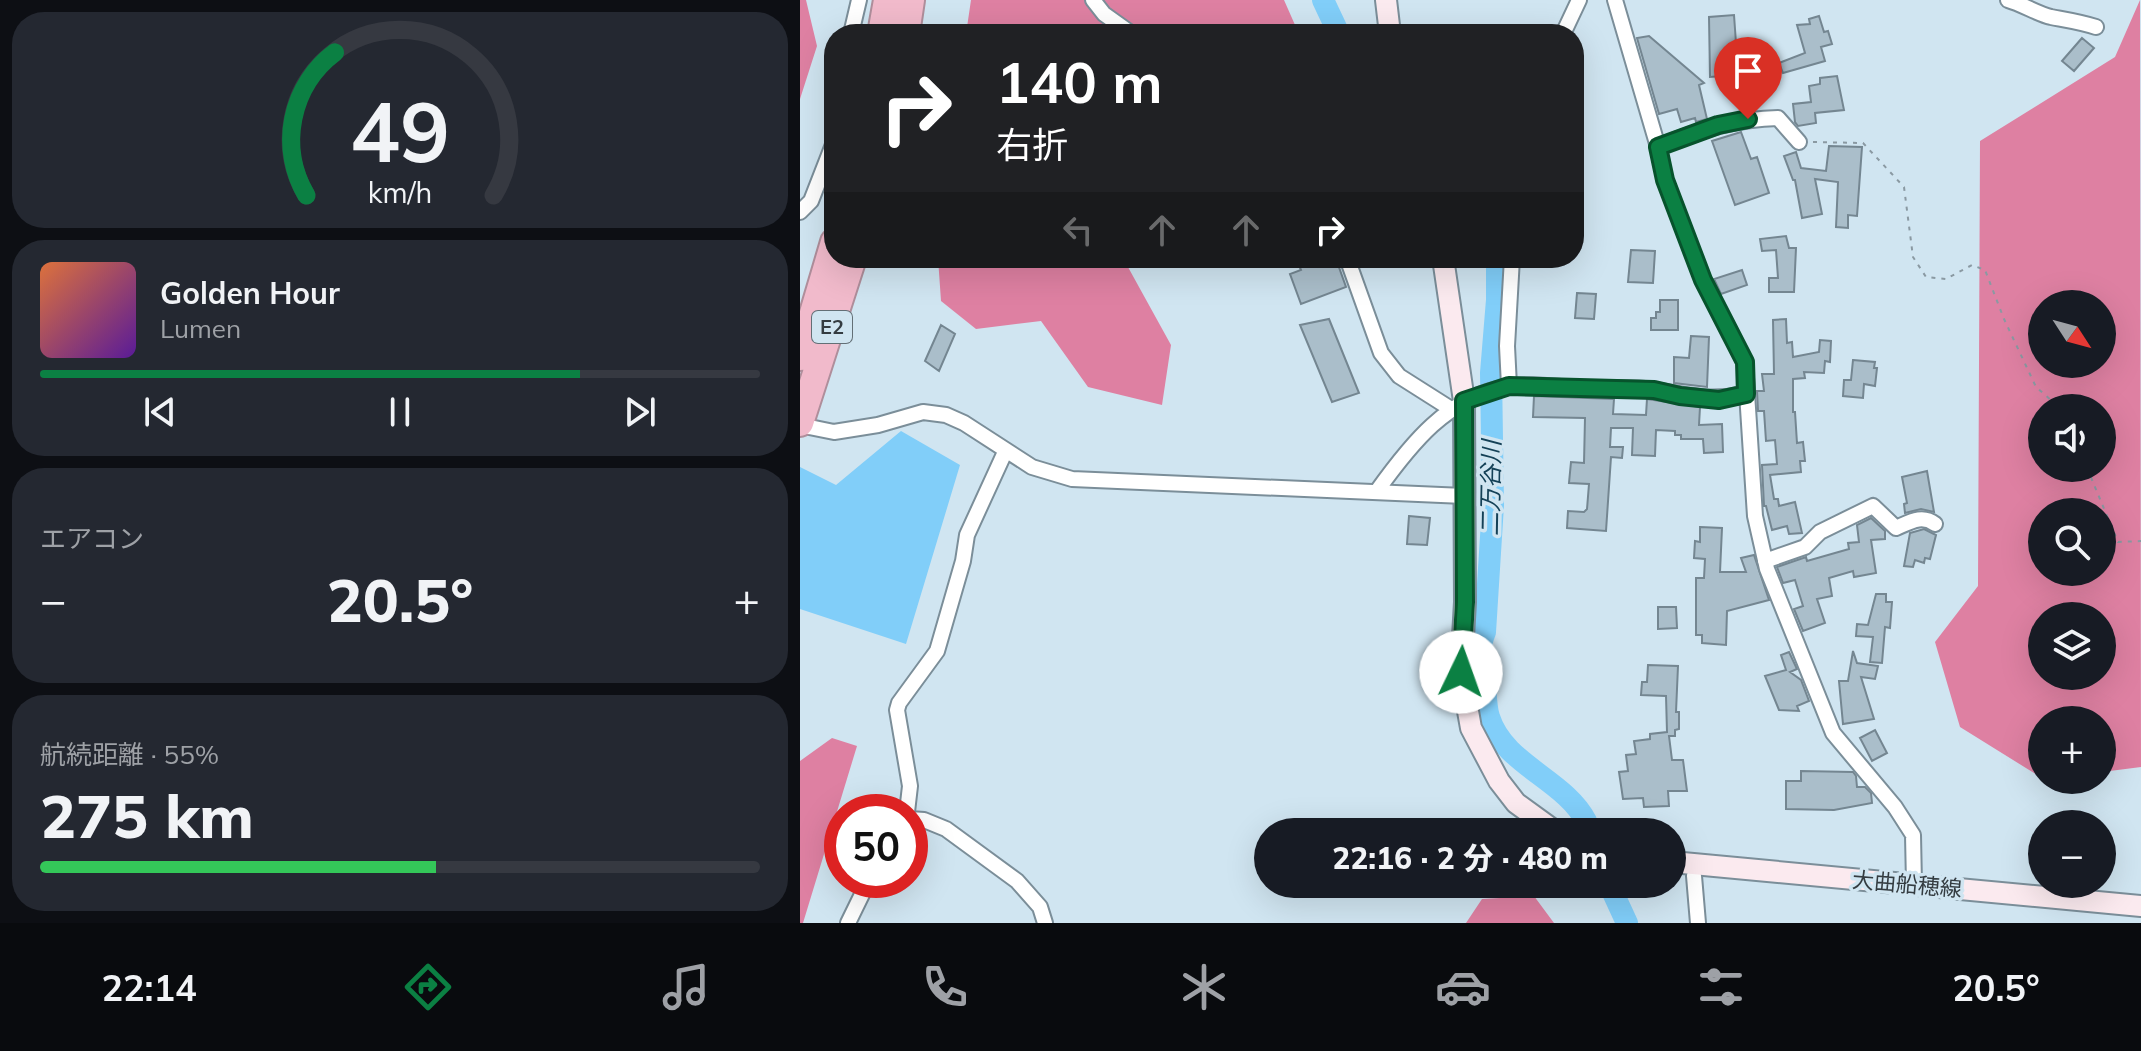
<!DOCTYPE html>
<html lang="ja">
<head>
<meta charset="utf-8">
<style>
  :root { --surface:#171b24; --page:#242831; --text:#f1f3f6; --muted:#9ea1a6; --line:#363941; --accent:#0b8043 }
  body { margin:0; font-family:Mulish,"Noto Sans JP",sans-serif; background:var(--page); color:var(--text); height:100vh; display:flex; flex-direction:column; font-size:30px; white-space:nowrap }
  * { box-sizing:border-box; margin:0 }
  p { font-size:26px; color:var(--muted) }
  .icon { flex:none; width:44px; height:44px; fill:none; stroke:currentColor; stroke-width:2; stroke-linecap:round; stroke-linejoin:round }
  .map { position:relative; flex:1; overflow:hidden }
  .side { display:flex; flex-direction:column; gap:12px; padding:12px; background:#0d0f14; width:800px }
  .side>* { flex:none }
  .banner { position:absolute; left:24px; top:24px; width:760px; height:244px; border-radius:32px; box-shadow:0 8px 32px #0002; background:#202124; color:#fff; overflow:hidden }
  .needle { width:52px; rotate:126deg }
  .buttons { position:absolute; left:1228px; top:290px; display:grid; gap:16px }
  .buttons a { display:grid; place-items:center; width:88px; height:88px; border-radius:50%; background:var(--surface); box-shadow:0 8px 32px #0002; font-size:40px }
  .speed { position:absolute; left:24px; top:794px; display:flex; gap:16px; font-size:40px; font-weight:700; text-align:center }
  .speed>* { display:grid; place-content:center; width:104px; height:104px; border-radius:50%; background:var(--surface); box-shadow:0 8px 32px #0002; line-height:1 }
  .speed .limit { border:12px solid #d22; background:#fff; color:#111 }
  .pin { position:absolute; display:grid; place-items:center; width:68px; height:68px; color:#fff; margin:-82px -34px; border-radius:50% 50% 50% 0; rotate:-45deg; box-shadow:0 0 8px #0007 }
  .pin .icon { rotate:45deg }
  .me { position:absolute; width:88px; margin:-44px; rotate:3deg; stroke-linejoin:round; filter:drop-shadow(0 0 6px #0008) }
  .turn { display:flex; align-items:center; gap:28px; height:168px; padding:0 40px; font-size:36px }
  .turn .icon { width:104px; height:104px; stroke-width:2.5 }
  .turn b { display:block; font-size:56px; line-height:68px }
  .lanes { display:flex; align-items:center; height:76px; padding:0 40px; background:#0003; justify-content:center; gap:40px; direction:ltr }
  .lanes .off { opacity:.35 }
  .big { font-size:60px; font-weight:800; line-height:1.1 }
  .side .tile { flex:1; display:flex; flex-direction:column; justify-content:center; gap:12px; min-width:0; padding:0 28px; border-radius:32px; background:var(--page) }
  .side .dial { align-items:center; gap:0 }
  .dial svg { height:208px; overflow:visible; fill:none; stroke:var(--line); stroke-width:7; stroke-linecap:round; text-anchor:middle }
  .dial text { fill:var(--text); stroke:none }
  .song { display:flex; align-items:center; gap:24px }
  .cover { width:96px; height:96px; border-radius:12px; background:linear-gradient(135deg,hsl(20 70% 55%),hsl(270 70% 35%)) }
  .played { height:8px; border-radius:4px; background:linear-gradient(90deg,var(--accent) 75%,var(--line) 75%) }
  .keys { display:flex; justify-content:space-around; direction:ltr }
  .heat { display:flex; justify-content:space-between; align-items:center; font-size:44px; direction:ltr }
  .charge { height:12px; border-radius:6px; background:linear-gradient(90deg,#34c759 55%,var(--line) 0) }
  .trip { position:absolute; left:454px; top:818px; width:432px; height:80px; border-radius:40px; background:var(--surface); box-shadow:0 8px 32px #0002; font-weight:800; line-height:80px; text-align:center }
  .menu { display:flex; height:128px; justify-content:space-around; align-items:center; background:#090b0e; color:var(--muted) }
  .menu .icon { width:56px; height:56px }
  .menu .on { color:var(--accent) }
  .menu b { font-size:36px; color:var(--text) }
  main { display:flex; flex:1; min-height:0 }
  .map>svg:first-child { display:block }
</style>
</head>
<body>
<main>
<section class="side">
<div class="tile dial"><svg viewBox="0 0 100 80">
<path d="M14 69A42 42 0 1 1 86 69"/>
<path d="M14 69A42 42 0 0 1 25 14" stroke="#0b8043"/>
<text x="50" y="56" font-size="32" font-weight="700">49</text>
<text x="50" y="72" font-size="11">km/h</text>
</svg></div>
<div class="tile">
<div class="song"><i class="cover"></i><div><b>Golden Hour</b><p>Lumen</p></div></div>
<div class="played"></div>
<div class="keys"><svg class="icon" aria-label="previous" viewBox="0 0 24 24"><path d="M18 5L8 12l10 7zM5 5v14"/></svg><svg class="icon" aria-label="pause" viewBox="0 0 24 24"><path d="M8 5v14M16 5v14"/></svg><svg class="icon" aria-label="next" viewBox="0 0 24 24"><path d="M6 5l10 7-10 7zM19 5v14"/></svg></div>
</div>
<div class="tile"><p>エアコン</p>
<div class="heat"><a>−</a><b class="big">20.5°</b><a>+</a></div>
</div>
<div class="tile"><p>航続距離 · 55%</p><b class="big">275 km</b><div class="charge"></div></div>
</section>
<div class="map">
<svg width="1341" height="923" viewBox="0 0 1341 923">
  <rect width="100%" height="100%" fill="#d0e5f1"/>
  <path fill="#de80a2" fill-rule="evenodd" d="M0,0H6L17,46L0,99Z
    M171,0H484L499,34H414L405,26L373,34H166Z
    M1340,0L1341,767L1302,772V720H1242V778L1160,727L1135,642L1178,586L1180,141L1315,57ZM1242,304H1302V364H1242ZM1242,408H1302V468H1242ZM1242,512H1302V572H1242ZM1242,616H1302V676H1242Z
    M138,258H323L371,345L362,405L288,387L241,321L176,329L141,301Z
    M32,738L57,746L3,923H0V761Z
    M734,896L754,923H666L682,899Z"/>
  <path fill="#81cef9" d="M101,431L160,465L106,644L0,609V467L36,485Z"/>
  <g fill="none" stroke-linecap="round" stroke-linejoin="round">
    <path stroke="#81cef9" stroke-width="22" d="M523,0L539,34
      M697,258V300L691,373L693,505L685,632C677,650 682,667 685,686C686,696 686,708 689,717C704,765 764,779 786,821
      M809,884L827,923"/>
  </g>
  <path fill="#aabeca" stroke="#748691" stroke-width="2" d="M934,15L937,57L921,58L922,76L910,77L909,17Z
    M1019,16L1024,32L1028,31L1032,44L1021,47L1025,61L983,73L979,63L1005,53L997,25L1010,24L1009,19Z
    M849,36L904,83L899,85L907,119L896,122L895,118L881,122L877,109L859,114L837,38Z
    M1282,38L1294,48L1274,71L1262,61Z
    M1037,76L1044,110L1015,113L1016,123L998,126L995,122L993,104L1011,102L1009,86L1020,84V78Z
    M941,132L951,159L957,157L969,193L935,205L912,141Z
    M1029,146L1062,147L1057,216L1048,215V228L1036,227L1038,182L1015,179L1022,214L1002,218L995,180H993L984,156L996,152L1001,168L1026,171Z
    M986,236L989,248H996L994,292H969V278H978L976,250L962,251L960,239Z
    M831,250L855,251L853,283L828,282Z
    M496,258H528L529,261L536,259L546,287L501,304L490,274L501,270Z
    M942,270L947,285L921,294L914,279Z
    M777,293L796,294L794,319L775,318Z
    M860,300H878V330H851V318H856V312H860Z
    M529,319L559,393L532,402L500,325Z
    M986,319L987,343L992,342L993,357L1019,352L1020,340L1031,341L1030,362L1025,361L1024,373L1004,372L1005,378L993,379V412H995L997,443L1003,442L1005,461H1000L1001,472L970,475L974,499H978L979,506L995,502L1002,533L989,534L987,526L972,530L966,506H964L962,465L977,464L975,440L966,441L964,411H958L957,391H964L962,374H974L973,320Z
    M141,325L155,334L139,371L125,361Z
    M891,336L909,337L907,387L874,383V357L889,358Z
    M1053,360L1075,362L1074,368H1077L1075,386L1064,384L1063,398L1043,396L1044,380H1051Z
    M734,396L814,399L813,414L846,415L847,399L900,407L899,425L922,424L923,452L904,453L903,439H881V435H875V431L856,430L855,456L832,455L833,428H811L810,447H823L822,458L811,457L806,531L767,528L768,511L784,512L787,509L789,484L769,483L771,462L784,463L785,418L733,417Z
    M1127,471L1134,512L1121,509L1105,513L1104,504L1107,503L1102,477Z
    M609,516L630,518L627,545L607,544Z
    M1071,518L1085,531V539L1071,540L1076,573L1054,577L1053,571L1029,578L1032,596L1017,599L1025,623L1003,631L994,609L1003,606L995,580L983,583L977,567L1006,557L1007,561L1049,549L1048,543L1059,542L1057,525Z
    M900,527L922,528L920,572H946L941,558L954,555L969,600L927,611L926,645L902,643V635H896V578H904L905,559L894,558L895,541L900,542Z
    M1124,529L1136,535L1130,559L1125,558L1124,563L1115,560L1113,567L1104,566L1110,533Z
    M1076,594H1086V602H1092L1090,628L1085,627L1082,663L1070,662L1073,637L1056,636L1057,624L1068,625Z
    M858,607H876L877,628L858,629Z
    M1053,651L1057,663L1078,666L1075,679L1061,677L1074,719L1043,724L1039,681H1048Z
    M989,652L997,669L990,672L1001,680L1009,701L997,706L999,711L979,710L965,676L986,670L981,655Z
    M848,665L878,666L876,712H879V729L875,730V736H869L872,760H883L887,791H868L869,806L844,807L843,798L823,799L819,772L828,771L826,755L836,754L834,741L850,739V734L867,732L866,696L841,695L842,682H847Z
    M1075,730L1087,753L1072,761L1060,738Z
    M1001,771L1053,772L1056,776L1057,787H1065L1071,793L1072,803L1034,810L986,809V781H1001Z"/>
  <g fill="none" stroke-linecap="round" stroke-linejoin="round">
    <g stroke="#7b8e99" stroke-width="18">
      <path id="street" d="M293,0L304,14L332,34
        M815,0L858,147L865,180L903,280L945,362L955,516L967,569L1033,733L1095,807L1113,835L1114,884
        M1208,0C1222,4 1238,14 1251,17C1267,20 1281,22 1296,27
        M51,34L59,0
        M763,34L779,0
        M858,147C897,130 935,119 978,118L999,142
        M0,212L11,201L34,142
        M547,258L581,353L599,376L651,409
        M709,386L707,346L712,258
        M0,425L34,432L78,425L123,412L146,415L164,423L232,467L272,479L664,496
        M577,491C610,445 648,396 708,387C729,383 754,387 775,388C801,389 830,386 855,390C890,396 911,401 946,394
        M965,561L1005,547L1020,532L1073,506L1096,528C1110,522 1122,514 1135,524
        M107,812L110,786L97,710L99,703L137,651L163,561L167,535L205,452
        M110,819L124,820L146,829L217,881L240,907L245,923
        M894,876L898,923
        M48,923L69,880"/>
    </g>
    <g stroke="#7b8e99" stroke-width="24">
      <path id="secondary" d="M586,0L590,34
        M643,258L664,401L665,602L661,672L671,728L699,781L716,803L756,832
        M872,862L1341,906"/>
    </g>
    <g stroke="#af8e9b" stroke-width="30">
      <path id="highway" d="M81,34L87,0
        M106,34L111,0
        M0,357L34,242
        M0,423L53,258"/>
    </g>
    <path stroke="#8a99a2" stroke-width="2" stroke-dasharray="4 6" stroke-linecap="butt" d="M1013,142L1063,143L1104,187L1113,257L1126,277L1146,279L1172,265L1185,270L1204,319L1236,387L1260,408
      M1287,468L1318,542L1341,541"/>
    <use href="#street" stroke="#fff" stroke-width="14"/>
    <use href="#secondary" stroke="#fbeaef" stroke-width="20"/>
    <use href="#highway" stroke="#f1bacb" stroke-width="26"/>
  </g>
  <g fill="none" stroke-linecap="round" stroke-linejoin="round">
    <g stroke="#07532c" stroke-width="20">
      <path id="route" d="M661,672L665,602L664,401L709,386L854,390L880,396L919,400L946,394L945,362L903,280L865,180L858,147L918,125L948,119"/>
    </g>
    <use href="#route" stroke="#0b8043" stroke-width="14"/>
  </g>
  <g text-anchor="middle" stroke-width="7" stroke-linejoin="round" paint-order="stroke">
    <rect fill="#d0e5f1" stroke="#636f76" stroke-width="2" x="12" y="311" width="40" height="32" rx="6"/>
    <g font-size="20" font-weight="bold" fill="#343c41">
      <text x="32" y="334">E2</text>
    </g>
    <g font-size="22" fill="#343c41" stroke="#d0e5f1">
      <text transform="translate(1107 884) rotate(5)" y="8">大曲船穂線</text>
    </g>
    <g font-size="24" font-style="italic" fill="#144157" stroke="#d0e5f1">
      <text transform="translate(691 488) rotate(-89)" y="8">二万谷川</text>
    </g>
  </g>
</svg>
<div class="buttons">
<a><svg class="needle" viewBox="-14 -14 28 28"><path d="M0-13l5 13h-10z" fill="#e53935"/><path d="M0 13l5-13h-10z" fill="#9ea1a6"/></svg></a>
<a><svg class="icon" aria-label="sound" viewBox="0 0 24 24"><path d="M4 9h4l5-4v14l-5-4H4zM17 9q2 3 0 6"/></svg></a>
<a><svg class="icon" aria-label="search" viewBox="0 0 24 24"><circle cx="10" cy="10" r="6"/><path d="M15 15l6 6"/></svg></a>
<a><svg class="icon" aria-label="layers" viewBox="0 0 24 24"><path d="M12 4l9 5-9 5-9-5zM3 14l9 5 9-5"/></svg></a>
<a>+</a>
<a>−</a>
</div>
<div class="speed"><div class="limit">50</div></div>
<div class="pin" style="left:948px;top:119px;background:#d93025"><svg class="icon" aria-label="arrive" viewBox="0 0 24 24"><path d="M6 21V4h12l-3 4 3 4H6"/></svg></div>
<svg class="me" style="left:661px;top:672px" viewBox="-20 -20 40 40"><circle r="19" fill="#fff"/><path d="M0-13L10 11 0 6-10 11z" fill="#0b8043"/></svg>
<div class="trip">22:16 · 2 分 · 480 m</div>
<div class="banner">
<div class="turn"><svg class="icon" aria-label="right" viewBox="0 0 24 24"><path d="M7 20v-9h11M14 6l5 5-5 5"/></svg><div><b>140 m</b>右折</div></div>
<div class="lanes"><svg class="icon off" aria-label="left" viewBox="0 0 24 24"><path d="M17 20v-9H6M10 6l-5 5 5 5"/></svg><svg class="icon off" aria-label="ahead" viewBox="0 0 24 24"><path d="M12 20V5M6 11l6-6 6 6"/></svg><svg class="icon off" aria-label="ahead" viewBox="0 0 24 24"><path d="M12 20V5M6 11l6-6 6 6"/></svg><svg class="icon" aria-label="right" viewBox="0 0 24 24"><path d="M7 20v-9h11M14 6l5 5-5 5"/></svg></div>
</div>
</div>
</main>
<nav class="menu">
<b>22:14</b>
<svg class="icon on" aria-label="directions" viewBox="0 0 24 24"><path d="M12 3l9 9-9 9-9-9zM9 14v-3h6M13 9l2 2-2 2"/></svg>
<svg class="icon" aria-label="music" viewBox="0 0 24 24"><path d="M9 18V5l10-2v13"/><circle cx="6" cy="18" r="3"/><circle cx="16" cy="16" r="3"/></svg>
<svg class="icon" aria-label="phone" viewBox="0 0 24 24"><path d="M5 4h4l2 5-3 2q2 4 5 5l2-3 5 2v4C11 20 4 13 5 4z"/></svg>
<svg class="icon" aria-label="climate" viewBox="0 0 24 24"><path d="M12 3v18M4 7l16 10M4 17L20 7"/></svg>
<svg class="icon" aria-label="car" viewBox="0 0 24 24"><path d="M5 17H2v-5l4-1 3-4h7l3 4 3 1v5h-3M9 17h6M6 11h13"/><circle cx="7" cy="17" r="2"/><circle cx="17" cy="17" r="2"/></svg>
<svg class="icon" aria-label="filters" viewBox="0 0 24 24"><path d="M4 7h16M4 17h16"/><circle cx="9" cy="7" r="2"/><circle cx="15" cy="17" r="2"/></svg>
<b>20.5°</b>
</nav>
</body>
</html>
